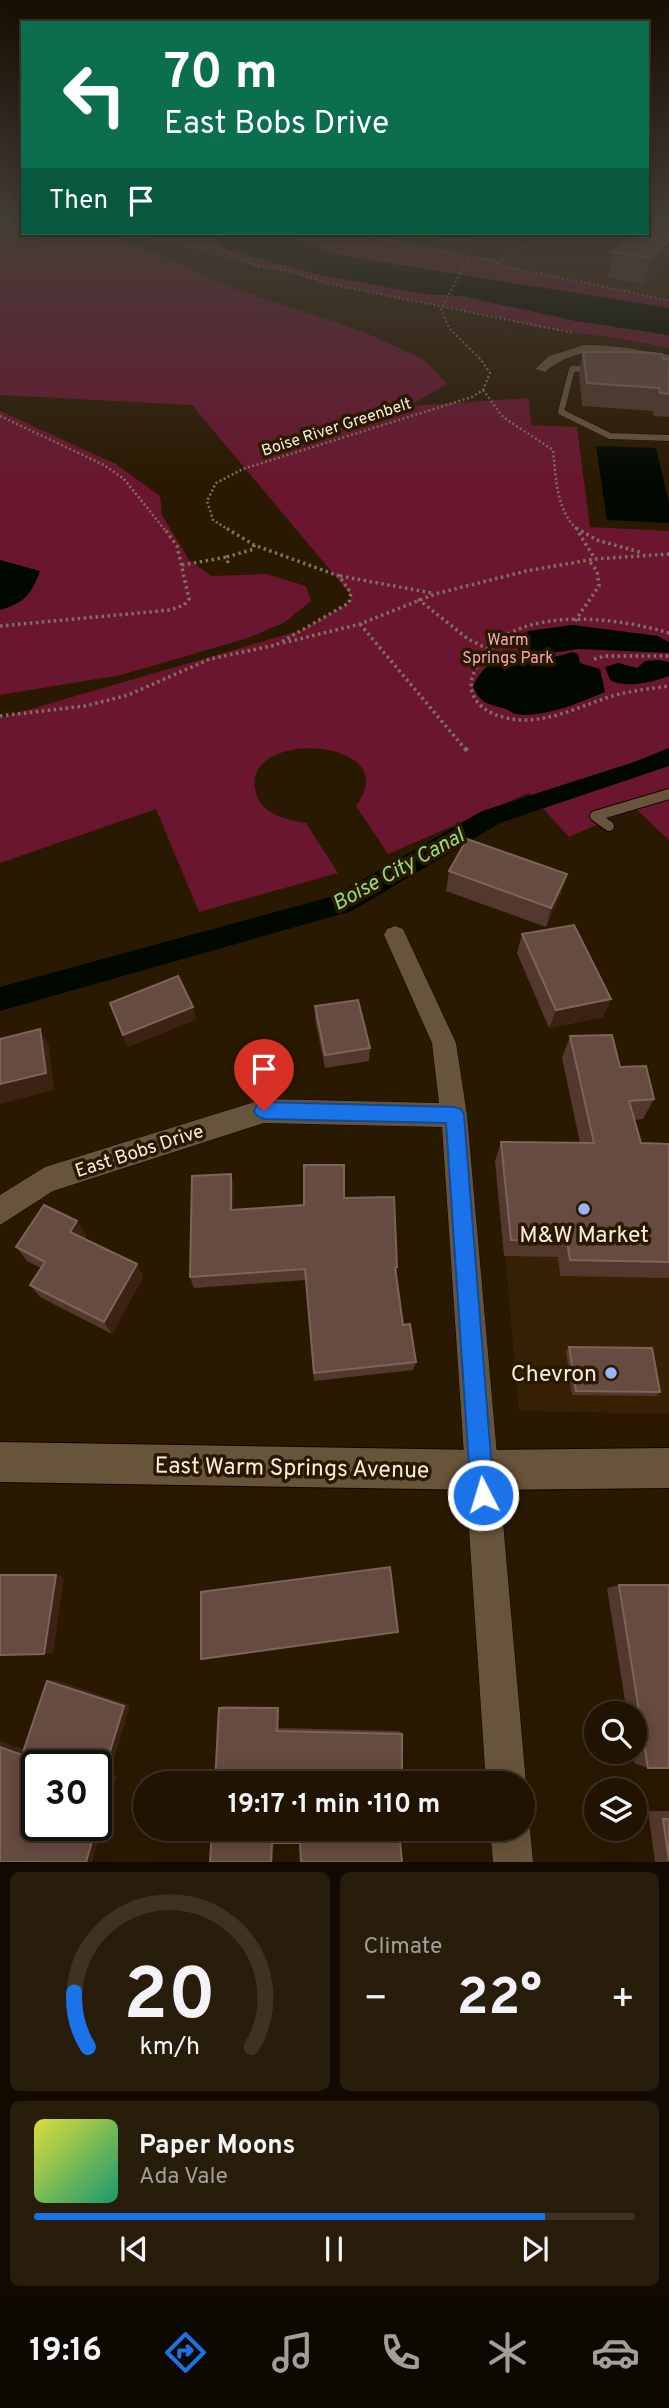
<!DOCTYPE html>
<html lang="en">
<head>
<meta charset="utf-8">
<style>
  :root { --surface:#201301; --page:#281c0b; --text:#f1f3f6; --muted:#a29e99; --line:#3d3223; --accent:#1a73e8 }
  body { margin:0; font-family:Overpass,sans-serif; background:var(--page); color:var(--text); height:100vh; display:flex; flex-direction:column; font-size:26px; white-space:nowrap }
  * { box-sizing:border-box; margin:0 }
  p { font-size:23px; color:var(--muted) }
  .icon { flex:none; width:38px; height:38px; fill:none; stroke:currentColor; stroke-width:2; stroke-linecap:round; stroke-linejoin:round }
  .map { position:relative; height:1862px; overflow:hidden }
  .side { display:flex; flex-direction:column; gap:10px; padding:10px; background:#120a01; flex:1 }
  .side>* { flex:none }
  .banner { position:absolute; left:21px; top:21px; width:628px; height:214px; border-radius:0px; box-shadow:0 4px 18px #0003,0 0 0 2px var(--line); background:#0b6e4f; color:#fff; overflow:hidden }
  .buttons { position:absolute; left:584px; top:1701px; display:grid; gap:14px }
  .buttons a { display:grid; place-items:center; width:63px; height:63px; border-radius:50%; background:var(--surface); box-shadow:0 4px 18px #0003,0 0 0 2px var(--line); font-size:35px }
  .speed { position:absolute; left:21px; top:1750px; display:flex; gap:14px; font-size:35px; font-weight:700; text-align:center }
  .speed>* { display:grid; place-content:center; width:91px; height:91px; border-radius:50%; background:var(--surface); box-shadow:0 4px 18px #0003,0 0 0 2px var(--line); line-height:1 }
  .speed .limit { border:4px solid #111; border-radius:10px; background:#fff; color:#111 }
  .pin { position:absolute; display:grid; place-items:center; width:60px; height:60px; color:#fff; margin:-72px -30px; border-radius:50% 50% 50% 0; rotate:-45deg; box-shadow:0 0 7px #0007 }
  .pin .icon { rotate:45deg }
  .me { position:absolute; width:77px; margin:-38px; rotate:355deg; stroke-linejoin:round; filter:drop-shadow(0 0 5px #0008) }
  .turn { display:flex; align-items:center; gap:24px; height:147px; padding:0 28px; font-size:32px }
  .turn .icon { width:91px; height:91px; stroke-width:2.5 }
  .turn b { display:block; font-size:49px; line-height:60px }
  .then { display:flex; align-items:center; height:66px; padding:0 28px; background:#0003; gap:14px; font-size:26px }
  .big { font-size:52px; font-weight:700; line-height:1.1 }
  .side .tile { flex:1; display:flex; flex-direction:column; justify-content:center; gap:10px; min-width:0; padding:0 24px; border-radius:10px; background:var(--page) }
  .side .dial { align-items:center; gap:0 }
  .dial svg { height:182px; overflow:visible; fill:none; stroke:var(--line); stroke-width:7; stroke-linecap:round; text-anchor:middle }
  .dial text { fill:var(--text); stroke:none }
  .song { display:flex; align-items:center; gap:21px }
  .cover { width:84px; height:84px; border-radius:10px; background:linear-gradient(135deg,hsl(60 70% 55%),hsl(160 70% 35%)) }
  .played { height:7px; border-radius:4px; background:linear-gradient(90deg,var(--accent) 85%,var(--line) 85%) }
  .keys { display:flex; justify-content:space-around; direction:ltr }
  .heat { display:flex; justify-content:space-between; align-items:center; font-size:38px; direction:ltr }
  .side .tiles { flex:1; display:grid; gap:10px; grid-template-columns:1fr 1fr }
  .tile:last-child { grid-column:span 2 }
  .trip { position:absolute; left:133px; top:1771px; width:402px; height:70px; border-radius:35px; background:var(--surface); box-shadow:0 4px 18px #0003,0 0 0 2px var(--line); font-weight:700; line-height:70px; text-align:center }
  .tab-bar { display:flex; height:112px; justify-content:space-around; align-items:center; background:#0d0800; color:var(--muted) }
  .tab-bar .icon { width:49px; height:49px }
  .tab-bar .current { color:var(--accent) }
  .tab-bar b { font-size:32px; color:var(--text) }
  .map>svg:first-child { display:block }
</style>
</head>
<body>
<div class="map">
<svg width="669" height="1862" viewBox="0 0 669 1862">
  <rect width="100%" height="100%" fill="#2a1901"/>
  <path fill="#362104" d="M648,223H669V297L492,274L295,233H648Z
    M497,1165L669,1168V1414L519,1411Z"/>
  <path fill="#6a162f" d="M0,223H23V233H111L235,289L366,333L425,360L447,384L408,406L529,398L531,425L577,427L590,527L669,531V840L635,808L569,837L529,793L388,854L356,806C409,735 231,727 257,796C264,815 288,820 306,823L338,873L199,912L156,809L0,863V718L302,630L349,603L351,595L192,405L0,395Z
    M124,233H216L219,241L321,275L424,294L462,296L577,321L669,335V348L622,339L531,326L503,318L330,284L293,272L254,265Z
    M282,233H352L499,262L502,266L669,300V308L349,257L325,251Z
    M0,411L116,464L160,496L162,515L189,560L212,576L267,574L306,586L311,601L285,622L248,638L121,675L0,695Z"/>
  <path fill="#000800" d="M216,233H282L325,251L349,257L669,308V335L576,321L462,296L424,294L321,275L226,250Z
    M596,446L656,448L669,503V523L607,520Z
    M0,560L40,571C32,594 24,603 0,610Z
    M573,625L658,636L669,642V653L579,649L551,653L518,651V645L528,631Z
    M572,652L578,654L580,663L600,669L605,692C582,702 541,719 516,714C512,713 509,710 506,709C488,704 480,704 473,686C496,638 534,668 572,652Z
    M659,660L669,662V676C653,682 626,689 610,680L605,667L618,663L637,668L645,661Z"/>
  <g fill="none" stroke-linecap="round" stroke-linejoin="round">
    <path fill="#000800" fill-rule="evenodd" d="M669,748V766L500,823L352,911L0,1011V987L334,896L482,811L634,762Z"/>
    <g stroke="#110400" stroke-width="7">
      <path id="service-far1" d="M593,368L572,369L561,412L610,436L669,438"/>
    </g>
    <g stroke="#110400" stroke-width="12">
      <path id="service" d="M609,826L595,816L669,794"/>
    </g>
    <g stroke="#110400" stroke-width="1">
      <path id="minor" d="M584,345C613,344 641,350 669,355V363C626,353 581,341 545,372L535,369L549,356Z
        M395,926L403,929L456,1043L467,1115L526,1783L523,1789V1783H486L442,1127L264,1123L53,1191L0,1225V1195L45,1167L264,1099L439,1103L432,1043L384,935L387,929Z
        M524,1815L530,1829L533,1862H493L490,1829H523Z"/>
    </g>
    <g stroke="#110400" stroke-width="2">
      <path id="tertiary" d="M0,1442L481,1450L669,1448V1488L481,1490L0,1482Z"/>
    </g>
    <path stroke="#80715d" stroke-width="2" stroke-dasharray="2 2.5" stroke-linecap="butt" d="M352,233L499,262
      M546,233L499,262L502,266L669,300
      M209,243L254,265L293,272L330,284L573,333
      M469,257L441,309L449,328L479,358"/>
    <path stroke="#80715d" stroke-width="2.5" stroke-dasharray="2 2.5" stroke-linecap="butt" d="M483,390L503,417L553,450C556,477 556,511 578,530
      M0,416L104,465L124,479L165,530
      M229,530L213,520L207,501L216,483L243,469L472,397L483,390L490,373L478,356"/>
    <path stroke="#80715d" stroke-width="3.5" stroke-dasharray="2.5 3.5" stroke-linecap="butt" d="M576,528L597,540L643,553
      M579,533L595,559
      M228,563L227,557L254,549V545
      M182,565L227,557
      M340,576L432,593
      M418,599L468,639L490,650
      M575,621L599,586L597,571L589,561
      M360,624L466,750
      M0,626L170,610L184,605L189,599L177,546L164,528
      M669,633C623,619 550,610 506,635C498,639 494,648 487,654C452,690 480,719 524,720C553,720 579,707 606,698C627,691 648,689 669,686
      M283,643L360,624L435,594L526,571L595,559L669,554
      M594,659L605,656H669
      M0,716L85,706L128,695L210,659L276,645L349,603L351,593L339,576L254,545L226,528"/>
    <path stroke="#80715d" stroke-width="4.5" stroke-dasharray="3.5 5" stroke-linecap="butt" d="M465,748L468,752"/>
    <use href="#service-far1" stroke="#68543a" stroke-width="6"/>
    <use href="#service" stroke="#68543a" stroke-width="10"/>
    <use href="#minor" fill="#68543a" fill-rule="evenodd"/>
    <use href="#tertiary" fill="#68543a" fill-rule="evenodd"/>
  </g>
  <path fill="#53382d" d="M669,223V257L645,284L607,278L613,252Z
    M404,233H495L494,238L445,239Z
    M583,352L669,359V417L654,416L653,411L582,406L579,374Z
    M449,871L567,874L561,894L546,927L446,891Z
    M522,934L603,1017L549,1028L517,953Z
    M110,1003L196,1019L128,1047Z
    M315,1006L370,1048L369,1061L325,1068L315,1019Z
    M570,1036L620,1067L654,1099L643,1119L634,1120L641,1143L669,1144V1278L560,1276L558,1257L504,1256L495,1161L501,1142L580,1143L562,1058Z
    M231,1174L234,1186L233,1210L304,1205L344,1198L397,1267L396,1276L403,1325L416,1362L413,1370L314,1381L306,1280L194,1288L190,1277Z
    M86,1235L84,1239L143,1277L112,1334L40,1297L30,1285L41,1268L27,1261L16,1247Z
    M569,1347L660,1392L656,1396L572,1395L566,1351Z
    M619,1585L648,1768L634,1763L633,1752H635V1713H627L607,1588Z
    M223,1706L279,1707V1728L399,1731L402,1734V1783L219,1708Z
    M648,1811H669V1862H655Z"/>
  <path fill="#3b2314" d="M669,239V257L645,284L651,258Z
    M567,874L561,894L546,927L551,908Z
    M611,999L603,1017L549,1028L556,1010Z
    M193,1007L196,1019L128,1047L123,1035Z
    M40,1029L49,1046L54,1090L0,1104V1084Z
    M231,1174L234,1186L233,1222L231,1210Z
    M77,1221L86,1235L79,1246L70,1232Z
    M137,1264L143,1277L112,1334L104,1322Z
    M56,1575L64,1577L53,1654H44Z
    M56,1680L130,1705L110,1773L117,1776L92,1862H86L102,1777L47,1681Z
    M279,1707V1728L277,1731L278,1708Z
    M0,1741L31,1752L22,1755L0,1747Z
    M274,1837L273,1862H271L272,1843Z"/>
  <path fill="#654b40" stroke="#7c6459" stroke-width="2" fill-rule="evenodd" d="M650,223H669V239L651,258L613,252L638,233H648V225Z
    M583,352H632L662,354L663,359H669V394L660,393L659,388L587,383Z
    M467,839L567,874L551,908L449,871Z
    M574,925L611,999L556,1010L522,934Z
    M178,976L193,1007L123,1035L110,1003Z
    M358,1000L370,1048L325,1055L315,1006Z
    M40,1029L46,1073L0,1084V1039Z
    M612,1035L620,1067L646,1066L654,1099L629,1101L641,1143L669,1144V1262L570,1260L567,1241L511,1240L501,1142L594,1143L570,1036Z
    M304,1165H344V1198L394,1197L397,1267H395L403,1325L410,1324L416,1362L314,1373L305,1269L190,1277L192,1176L231,1174V1210L304,1205Z
    M44,1205L77,1221L70,1232L137,1264L104,1322L30,1285L45,1262L16,1247Z
    M569,1347L652,1348L660,1392L576,1391Z
    M390,1567L398,1632L201,1659V1592Z
    M0,1575H56L44,1654L0,1655Z
    M619,1585H669V1768H648Z
    M47,1681L124,1706L102,1777L110,1780L86,1862H0V1747L22,1755ZM37,1766H96V1825H37Z
    M219,1708H278L277,1731L402,1734V1783H215Z
    M663,1819H669V1861Z
    M212,1829H403V1830H399L402,1862H301L300,1843H272L271,1862H210Z"/>
  <linearGradient id="sky" x2="0" y2="1"><stop stop-color="#170e01"/><stop offset="0.46" stop-color="#443e38"/><stop offset="1" stop-color="#443e38" stop-opacity="0"/></linearGradient>
  <rect width="669" height="484" fill="url(#sky)"/>
  <path fill="#1a73e8" stroke="#114b97" stroke-width="2" d="M264,1102L454,1107L461,1109L464,1115L494,1495L491,1503L483,1507L474,1503L471,1495L446,1123L264,1119L257,1116L254,1111L257,1105Z"/>
  <g fill="#9db4fd" stroke="#2a1901" stroke-width="2.5">
    <circle cx="584" cy="1209" r="7"/>
    <circle cx="611" cy="1373" r="7"/>
  </g>
  <g text-anchor="middle" stroke-width="7" stroke-linejoin="round" paint-order="stroke">
    <g font-size="16" fill="#f8ecdd" stroke="#2a1901">
      <text transform="translate(336 426) rotate(-18)" y="6">Boise River Greenbelt</text>
    </g>
    <g font-size="16" fill="#f3a8b5" stroke="#2a1901">
      <text x="508" y="645">Warm<tspan x="508" dy="18">Springs Park</tspan></text>
    </g>
    <g font-size="19" fill="#f8ecdd" stroke="#2a1901">
      <text transform="translate(139 1150) rotate(-18)" y="7">East Bobs Drive</text>
    </g>
    <g font-size="21" font-style="italic" fill="#95de7d" stroke="#2a1901">
      <text transform="translate(398 869) rotate(-29)" y="7">Boise City Canal</text>
    </g>
    <g font-size="23" fill="#f8ecdd" stroke="#2a1901">
      <text x="584" y="1242">M&amp;W Market</text>
      <text x="597" y="1381" text-anchor="end">Chevron</text>
    </g>
    <g font-size="23" fill="#f8ecdd" stroke="#2a1901">
      <text transform="translate(292 1467) rotate(1)" y="8">East Warm Springs Avenue</text>
    </g>
  </g>
</svg>
<div class="buttons">
<a><svg class="icon" aria-label="search" viewBox="0 0 24 24"><circle cx="10" cy="10" r="6"/><path d="M15 15l6 6"/></svg></a>
<a><svg class="icon" aria-label="layers" viewBox="0 0 24 24"><path d="M12 4l9 5-9 5-9-5zM3 14l9 5 9-5"/></svg></a>
</div>
<div class="speed"><div class="limit">30</div></div>
<div class="pin" style="left:264px;top:1111px;background:#d93025"><svg class="icon" aria-label="arrive" viewBox="0 0 24 24"><path d="M6 21V4h12l-3 4 3 4H6"/></svg></div>
<svg class="me" style="left:483px;top:1495px" viewBox="-20 -20 40 40"><circle r="17" fill="#1a73e8" stroke="#fff" stroke-width="3"/><path d="M0-11L8 9 0 5-8 9z" fill="#fff"/></svg>
<div class="trip">19:17 · 1 min · 110 m</div>
<div class="banner">
<div class="turn"><svg class="icon" aria-label="left" viewBox="0 0 24 24"><path d="M17 20v-9H6M10 6l-5 5 5 5"/></svg><div><b>70 m</b>East Bobs Drive</div></div>
<div class="then">Then<svg class="icon" aria-label="arrive" viewBox="0 0 24 24"><path d="M6 21V4h12l-3 4 3 4H6"/></svg></div>
</div>
</div>
<section class="side">
<div class="tiles">
<div class="tile dial"><svg viewBox="0 0 100 80">
<path d="M14 69A42 42 0 1 1 86 69"/>
<path d="M14 69A42 42 0 0 1 8 45" stroke="#1a73e8"/>
<text x="50" y="56" font-size="32" font-weight="700">20</text>
<text x="50" y="72" font-size="11">km/h</text>
</svg></div>
<div class="tile"><p>Climate</p>
<div class="heat"><a>−</a><b class="big">22°</b><a>+</a></div>
</div>
<div class="tile">
<div class="song"><i class="cover"></i><div><b>Paper Moons</b><p>Ada Vale</p></div></div>
<div class="played"></div>
<div class="keys"><svg class="icon" aria-label="previous" viewBox="0 0 24 24"><path d="M18 5L8 12l10 7zM5 5v14"/></svg><svg class="icon" aria-label="pause" viewBox="0 0 24 24"><path d="M8 5v14M16 5v14"/></svg><svg class="icon" aria-label="next" viewBox="0 0 24 24"><path d="M6 5l10 7-10 7zM19 5v14"/></svg></div>
</div>
</div>
</section>
<nav class="tab-bar">
<b>19:16</b>
<svg class="icon current" aria-label="directions" viewBox="0 0 24 24"><path d="M12 3l9 9-9 9-9-9zM9 14v-3h6M13 9l2 2-2 2"/></svg>
<svg class="icon" aria-label="music" viewBox="0 0 24 24"><path d="M9 18V5l10-2v13"/><circle cx="6" cy="18" r="3"/><circle cx="16" cy="16" r="3"/></svg>
<svg class="icon" aria-label="phone" viewBox="0 0 24 24"><path d="M5 4h4l2 5-3 2q2 4 5 5l2-3 5 2v4C11 20 4 13 5 4z"/></svg>
<svg class="icon" aria-label="climate" viewBox="0 0 24 24"><path d="M12 3v18M4 7l16 10M4 17L20 7"/></svg>
<svg class="icon" aria-label="car" viewBox="0 0 24 24"><path d="M5 17H2v-5l4-1 3-4h7l3 4 3 1v5h-3M9 17h6M6 11h13"/><circle cx="7" cy="17" r="2"/><circle cx="17" cy="17" r="2"/></svg>
</nav>
</body>
</html>
